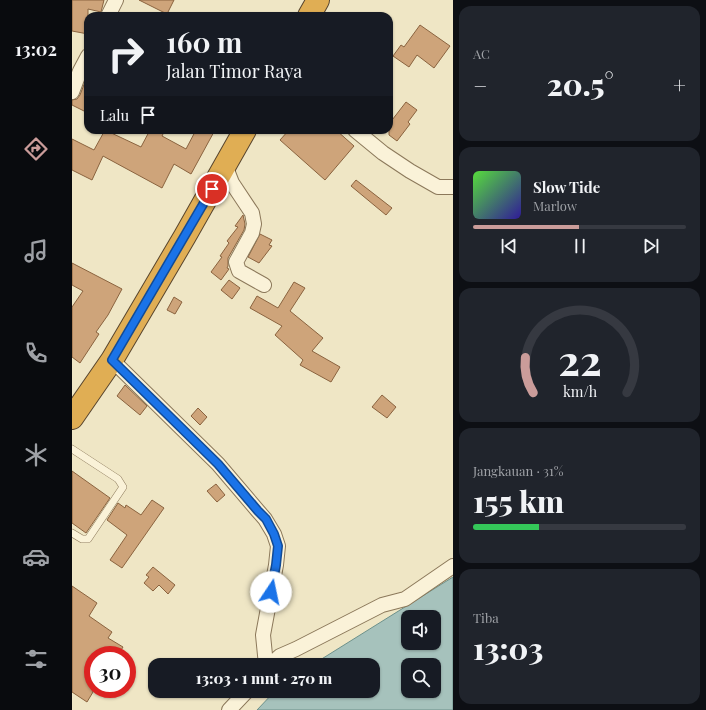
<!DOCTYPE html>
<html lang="id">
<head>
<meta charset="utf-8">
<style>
  :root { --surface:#171b24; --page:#20242c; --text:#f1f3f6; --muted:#9ea1a6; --line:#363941; --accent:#ca9c9a }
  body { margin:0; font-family:"Playfair Display",serif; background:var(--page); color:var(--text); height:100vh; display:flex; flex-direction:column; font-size:15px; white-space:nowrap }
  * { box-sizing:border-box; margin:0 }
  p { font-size:13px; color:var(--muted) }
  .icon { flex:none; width:22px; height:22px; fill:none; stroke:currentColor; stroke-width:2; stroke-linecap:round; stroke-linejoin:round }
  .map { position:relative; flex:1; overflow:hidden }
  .sheet { display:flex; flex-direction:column; gap:6px; padding:6px; background:#0d0f14; width:253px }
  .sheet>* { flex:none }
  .guide { position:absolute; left:12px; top:12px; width:309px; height:122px; border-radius:12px; box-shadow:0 1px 3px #0004; background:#171b24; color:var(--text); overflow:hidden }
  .controls { position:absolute; left:329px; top:610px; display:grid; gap:8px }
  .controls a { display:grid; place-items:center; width:40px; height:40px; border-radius:8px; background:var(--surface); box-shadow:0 1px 3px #0004; font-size:20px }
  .speed { position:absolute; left:12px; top:646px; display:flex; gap:8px; font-size:20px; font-weight:700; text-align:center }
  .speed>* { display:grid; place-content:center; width:52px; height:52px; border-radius:50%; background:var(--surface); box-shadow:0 1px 3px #0004; line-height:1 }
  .speed .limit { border:6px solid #d22; background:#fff; color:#111 }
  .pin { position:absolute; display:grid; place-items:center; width:34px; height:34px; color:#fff; margin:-17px; border:2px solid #fff; border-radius:50%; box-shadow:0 1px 4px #0007 }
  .me { position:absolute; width:44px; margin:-22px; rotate:11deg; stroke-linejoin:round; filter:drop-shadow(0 0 3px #0008) }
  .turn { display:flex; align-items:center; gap:14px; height:84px; padding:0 16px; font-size:18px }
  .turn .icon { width:52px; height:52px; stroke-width:2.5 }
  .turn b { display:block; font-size:28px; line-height:34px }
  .then { display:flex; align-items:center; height:38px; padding:0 16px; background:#0003; gap:8px; font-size:15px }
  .big { font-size:30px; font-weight:800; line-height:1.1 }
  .sheet .widget { flex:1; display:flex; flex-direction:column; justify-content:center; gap:6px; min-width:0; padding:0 14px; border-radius:12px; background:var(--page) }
  .sheet .dial { align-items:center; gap:0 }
  .dial svg { height:104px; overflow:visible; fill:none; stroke:var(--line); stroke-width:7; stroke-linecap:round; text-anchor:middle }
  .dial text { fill:var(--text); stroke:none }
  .song { display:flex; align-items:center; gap:12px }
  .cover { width:48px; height:48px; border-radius:6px; background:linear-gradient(135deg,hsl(110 70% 55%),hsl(250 70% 35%)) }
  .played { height:4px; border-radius:2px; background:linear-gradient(90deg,var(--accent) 50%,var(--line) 50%) }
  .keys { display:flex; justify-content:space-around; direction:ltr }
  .heat { display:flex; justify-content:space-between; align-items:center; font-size:22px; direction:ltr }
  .charge { height:6px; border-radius:3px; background:linear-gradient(90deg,#34c759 31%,var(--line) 0) }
  .trip { position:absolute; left:76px; top:658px; width:232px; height:40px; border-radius:12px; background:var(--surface); box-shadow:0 1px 3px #0004; font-weight:800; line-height:40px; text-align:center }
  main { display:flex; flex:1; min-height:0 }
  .tab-bar { display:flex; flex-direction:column; width:72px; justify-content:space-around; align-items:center; background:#090b0e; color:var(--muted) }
  .tab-bar .icon { width:28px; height:28px }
  .tab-bar .active { color:var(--accent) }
  .tab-bar b { font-size:18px; color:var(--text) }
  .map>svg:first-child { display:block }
</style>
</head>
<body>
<main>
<nav class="tab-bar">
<b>13:02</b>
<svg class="icon active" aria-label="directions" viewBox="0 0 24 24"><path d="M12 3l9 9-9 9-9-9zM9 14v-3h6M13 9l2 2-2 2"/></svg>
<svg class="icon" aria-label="music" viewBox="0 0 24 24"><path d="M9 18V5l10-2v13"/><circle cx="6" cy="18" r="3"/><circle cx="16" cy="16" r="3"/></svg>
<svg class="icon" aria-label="phone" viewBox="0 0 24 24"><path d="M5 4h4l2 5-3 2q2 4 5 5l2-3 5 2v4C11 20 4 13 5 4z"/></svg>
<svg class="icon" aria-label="climate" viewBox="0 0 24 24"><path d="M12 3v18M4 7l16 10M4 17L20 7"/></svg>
<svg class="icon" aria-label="car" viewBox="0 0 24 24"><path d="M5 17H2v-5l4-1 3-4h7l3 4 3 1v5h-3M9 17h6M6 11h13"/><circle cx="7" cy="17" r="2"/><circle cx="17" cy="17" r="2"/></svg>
<svg class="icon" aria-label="filters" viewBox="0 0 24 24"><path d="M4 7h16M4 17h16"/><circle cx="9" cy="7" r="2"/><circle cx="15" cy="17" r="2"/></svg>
</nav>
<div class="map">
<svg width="381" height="710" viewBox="0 0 381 710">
  <rect width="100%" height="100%" fill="#efe6c5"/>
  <path fill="#a6c2bc" stroke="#6d918b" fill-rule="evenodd" d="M381,577V710H185L203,691H301V665H240ZM336,617H362V643H336ZM336,665H362V691H336Z"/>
  <path fill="#cea47a" stroke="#8a633f" d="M0,0H32L29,12L16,9V34L0,31Z
    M67,0H102L95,14Z
    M348,25L378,46L362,68L345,55L337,67L321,56L329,45L332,47Z
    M16,74V113L0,105V100L5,99L8,95Z
    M334,102L345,110L336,122L338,124L325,141L317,135V124Z
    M33,130L69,147L78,130H93L90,136L114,149L124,130H143L119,174L102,164L90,188L31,156L20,180L0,170V139L22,150Z
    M217,130H264L282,146L253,180L208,140Z
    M284,180L320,208L314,215L279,186Z
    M171,215L173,224L172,230L156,258V266L155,268L157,269L149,280L139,272L150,257L148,256L157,243L155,241L166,227L163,226Z
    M188,234L200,240L197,245L200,246L187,263L176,257Z
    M0,263L50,289L36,315L24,332L27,334L8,363L0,357V307L11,291L0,285Z
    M157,280L168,288L160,299L149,290Z
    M222,282L233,288L218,311L251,338L240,351L268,367L259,382L228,365L231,360L203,335L210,326L178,308L185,296L206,308Z
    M102,297L110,302L103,314L95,310Z
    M53,385L75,406L68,415L45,396Z
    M310,395L324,407L315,418L300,407Z
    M126,408L135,417L128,425L119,416Z
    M0,471L38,498L14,533L0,523Z
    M144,484L153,495L145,502L135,491Z
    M80,500L92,508L50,568L38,560L55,535L35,520L46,503L53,508L54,505L69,515Z
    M81,567L103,585L96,594L87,585L81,591L72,583L77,577L74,575Z
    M0,586L25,603L17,616L40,632L36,638L51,647L46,655H21V692L15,702L0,692Z"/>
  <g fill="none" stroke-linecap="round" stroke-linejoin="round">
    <g stroke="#8b785a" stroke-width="8">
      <path id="lane" d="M0,449L46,479L51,487L16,539H10L0,533"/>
    </g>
    <g stroke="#8b785a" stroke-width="16">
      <path id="street" d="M36,16L44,0
        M0,92L8,71L16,56
        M283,130L311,153L338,171L366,187H381
        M153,165L160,183L180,213L182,224L180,233L164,262L167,271L192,285
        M40,360L146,464L186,511L193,519L202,534L206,546L204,565L191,635L194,665
        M198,665L208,656L224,649L310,605L333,599L381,566
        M157,710L175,691"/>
    </g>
    <g stroke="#58452e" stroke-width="24">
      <path id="highway" d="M237,16L246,0
        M0,418L40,360L113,236L173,130"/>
    </g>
    <use href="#lane" stroke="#faf2d8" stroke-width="7"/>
    <use href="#street" stroke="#faf2d8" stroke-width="14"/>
    <use href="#highway" stroke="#e0ae54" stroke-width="22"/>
  </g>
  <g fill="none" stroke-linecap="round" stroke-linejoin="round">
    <g stroke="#114b97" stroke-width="10">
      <path id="route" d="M140,189L40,360L146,464L186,511L194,519L202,534L206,546L204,565L199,592"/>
    </g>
    <use href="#route" stroke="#1a73e8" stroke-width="7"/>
  </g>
</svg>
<div class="controls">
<a><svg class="icon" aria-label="sound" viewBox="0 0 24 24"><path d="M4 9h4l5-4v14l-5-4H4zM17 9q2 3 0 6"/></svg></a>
<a><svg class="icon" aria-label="search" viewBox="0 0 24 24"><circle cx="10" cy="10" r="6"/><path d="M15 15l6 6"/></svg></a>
</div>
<div class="speed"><div class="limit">30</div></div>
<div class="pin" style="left:140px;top:189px;background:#d93025"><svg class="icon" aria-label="arrive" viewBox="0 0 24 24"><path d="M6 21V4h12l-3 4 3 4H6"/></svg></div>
<svg class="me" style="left:199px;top:592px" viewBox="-20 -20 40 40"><circle r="19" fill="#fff"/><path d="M0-13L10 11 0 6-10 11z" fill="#1a73e8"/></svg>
<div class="trip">13:03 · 1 mnt · 270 m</div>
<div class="guide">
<div class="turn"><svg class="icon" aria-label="right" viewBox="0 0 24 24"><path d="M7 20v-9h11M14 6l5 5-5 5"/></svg><div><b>160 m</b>Jalan Timor Raya</div></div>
<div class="then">Lalu<svg class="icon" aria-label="arrive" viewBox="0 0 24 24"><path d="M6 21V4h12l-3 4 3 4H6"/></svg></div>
</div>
</div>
<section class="sheet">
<div class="widget"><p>AC</p>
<div class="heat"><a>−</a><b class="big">20.5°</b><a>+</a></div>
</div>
<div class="widget">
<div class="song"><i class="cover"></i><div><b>Slow Tide</b><p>Marlow</p></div></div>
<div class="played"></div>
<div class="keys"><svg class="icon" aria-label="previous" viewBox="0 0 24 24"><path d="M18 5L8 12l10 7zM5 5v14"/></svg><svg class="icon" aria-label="pause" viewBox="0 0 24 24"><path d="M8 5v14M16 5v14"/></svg><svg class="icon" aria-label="next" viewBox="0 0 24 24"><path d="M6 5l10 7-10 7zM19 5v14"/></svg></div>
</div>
<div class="widget dial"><svg viewBox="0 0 100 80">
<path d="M14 69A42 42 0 1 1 86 69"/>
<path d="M14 69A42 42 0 0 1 8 42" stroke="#ca9c9a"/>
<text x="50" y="56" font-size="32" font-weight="700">22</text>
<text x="50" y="72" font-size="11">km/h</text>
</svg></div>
<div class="widget"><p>Jangkauan · 31%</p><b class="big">155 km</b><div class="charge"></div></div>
<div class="widget"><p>Tiba</p><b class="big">13:03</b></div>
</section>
</main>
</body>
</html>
